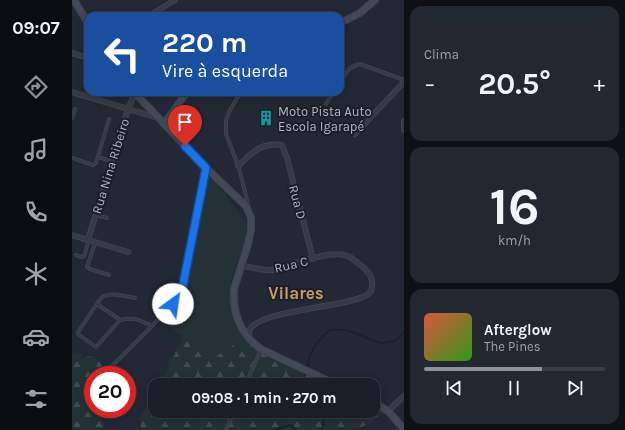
<!DOCTYPE html>
<html lang="pt">
<head>
<meta charset="utf-8">
<style>
  :root { --surface:#1a1e27; --page:#23272f; --text:#f1f3f6; --muted:#9fa2a7; --line:#383c44; --accent:#8c9099 }
  body { margin:0; font-family:Karla,sans-serif; background:var(--page); color:var(--text); height:100vh; display:flex; flex-direction:column; font-size:15px; white-space:nowrap }
  * { box-sizing:border-box; margin:0 }
  p { font-size:13px; color:var(--muted) }
  .icon { flex:none; width:22px; height:22px; fill:none; stroke:currentColor; stroke-width:2; stroke-linecap:round; stroke-linejoin:round }
  .map { position:relative; flex:1; overflow:hidden }
  .sheet { display:flex; flex-direction:column; gap:6px; padding:6px; background:#0e1015; width:221px }
  .sheet>* { flex:none }
  .banner { position:absolute; left:12px; top:12px; width:260px; height:84px; border-radius:12px; box-shadow:0 2px 10px #0003,0 0 0 1px var(--line); background:#1a4fa0; color:#fff; overflow:hidden }
  .speed { position:absolute; left:12px; top:366px; display:flex; gap:8px; font-size:20px; font-weight:700; text-align:center }
  .speed>* { display:grid; place-content:center; width:52px; height:52px; border-radius:50%; background:var(--surface); box-shadow:0 2px 10px #0003,0 0 0 1px var(--line); line-height:1 }
  .speed .limit { border:6px solid #d22; background:#fff; color:#111 }
  .pin { position:absolute; display:grid; place-items:center; width:34px; height:34px; color:#fff; margin:-41px -17px; border-radius:50% 50% 50% 0; rotate:-45deg; box-shadow:0 0 4px #0007 }
  .pin .icon { rotate:45deg }
  .me { position:absolute; width:44px; margin:-22px; rotate:31deg; stroke-linejoin:round; filter:drop-shadow(0 0 3px #0008) }
  .turn { display:flex; align-items:center; gap:14px; height:84px; padding:0 12px; font-size:18px }
  .turn .icon { width:52px; height:52px; stroke-width:2.5 }
  .turn b { display:block; font-size:28px; line-height:34px }
  .big { font-size:30px; font-weight:700; line-height:1.1 }
  .sheet .tile { flex:1; display:flex; flex-direction:column; justify-content:center; gap:6px; min-width:0; padding:0 14px; border-radius:12px; background:var(--page) }
  .sheet .dial { align-items:center; gap:0 }
  .dial b { font-size:52px; line-height:1 }
  .song { display:flex; align-items:center; gap:12px }
  .cover { width:48px; height:48px; border-radius:6px; background:linear-gradient(135deg,hsl(10 70% 55%),hsl(110 70% 35%)) }
  .played { height:4px; border-radius:2px; background:linear-gradient(90deg,var(--accent) 65%,var(--line) 65%) }
  .keys { display:flex; justify-content:space-around; direction:ltr }
  .heat { display:flex; justify-content:space-between; align-items:center; font-size:22px; direction:ltr }
  .trip { position:absolute; left:76px; top:378px; width:232px; height:40px; border-radius:12px; background:var(--surface); box-shadow:0 2px 10px #0003,0 0 0 1px var(--line); font-weight:700; line-height:40px; text-align:center }
  main { display:flex; flex:1; min-height:0 }
  .tabs { display:flex; flex-direction:column; width:72px; justify-content:space-around; align-items:center; background:#0a0c10; color:var(--muted) }
  .tabs .icon { width:28px; height:28px }
  .tabs .selected { color:var(--accent) }
  .tabs b { font-size:18px; color:var(--text) }
  .map>svg:first-child { display:block }
</style>
</head>
<body>
<main>
<nav class="tabs">
<b>09:07</b>
<svg class="icon selected" aria-label="directions" viewBox="0 0 24 24"><path d="M12 3l9 9-9 9-9-9zM9 14v-3h6M13 9l2 2-2 2"/></svg>
<svg class="icon" aria-label="music" viewBox="0 0 24 24"><path d="M9 18V5l10-2v13"/><circle cx="6" cy="18" r="3"/><circle cx="16" cy="16" r="3"/></svg>
<svg class="icon" aria-label="phone" viewBox="0 0 24 24"><path d="M5 4h4l2 5-3 2q2 4 5 5l2-3 5 2v4C11 20 4 13 5 4z"/></svg>
<svg class="icon" aria-label="climate" viewBox="0 0 24 24"><path d="M12 3v18M4 7l16 10M4 17L20 7"/></svg>
<svg class="icon" aria-label="car" viewBox="0 0 24 24"><path d="M5 17H2v-5l4-1 3-4h7l3 4 3 1v5h-3M9 17h6M6 11h13"/><circle cx="7" cy="17" r="2"/><circle cx="17" cy="17" r="2"/></svg>
<svg class="icon" aria-label="filters" viewBox="0 0 24 24"><path d="M4 7h16M4 17h16"/><circle cx="9" cy="7" r="2"/><circle cx="15" cy="17" r="2"/></svg>
</nav>
<div class="map">
<svg width="332" height="430" viewBox="0 0 332 430">
  <defs>
    <pattern id="forest-firs" width="22" height="20" patternUnits="userSpaceOnUse"><rect width="22" height="20" fill="#243135"/><path d="M5 1l3.5 6h-7zM16 11l3.5 6h-7z" fill="#414c50"/></pattern>
  </defs>
  <rect width="100%" height="100%" fill="#222834"/>
  <path fill="#243135" d="M136,173L175,223L173,244L161,273L157,298L163,323L172,337L156,349L146,355L124,350L109,335L89,320L112,296Z
    M0,354H10L12,356L0,363Z"/>
  <path fill="url(#forest-firs)" d="M109,335L124,350L146,355L156,349L172,337L184,348L258,385H85L96,370L97,360L103,355L104,348L109,344Z
    M21,356L36,370L31,375H21V401L16,398V406L21,409L25,410L32,424L30,430H11L0,427V363L12,357Z
    M83,390V411H301V404L313,413L297,424L280,430H69C68,415 66,413 80,404V396Z"/>
  <g fill="none" stroke-linecap="round" stroke-linejoin="round">
    <path stroke="#171e30" stroke-width="1.5" d="M235,367C237,352 247,339 258,330H275L308,343L323,341L332,332
      M230,385V380L234,373
      M246,411L252,419L250,430
      M203,430L218,425L224,430"/>
    <g stroke="#3f434e" stroke-width="4">
      <path id="lane" d="M268,82C274,73 277,66 288,64L332,80
        M169,92L159,108L154,120V134L167,168L176,204L175,205
        M254,104L261,92
        M0,118L3,109
        M26,157L39,161
        M0,158L21,165L24,163L37,119
        M24,215L35,218
        M23,243L15,267L18,269L37,275
        M4,255L10,257L12,256L17,240
        M25,304L48,320L24,347L6,334V332L29,298C38,291 52,296 63,298
        M48,320C63,317 67,320 80,326L109,295L134,169
        M41,365L80,326
        M173,385L189,350
        M154,430L162,411"/>
    </g>
    <g stroke="#3f434e" stroke-width="6">
      <path id="street" d="M77,16L103,0
        M0,53L16,58
        M0,92L86,118
        M332,121V130
        M283,134L332,82
        M166,166C180,153 189,142 210,145L215,158L241,259
        M0,235L56,252
        M16,240L56,109L63,93
        M169,265C180,268 191,271 202,270C208,270 214,266 220,264C235,260 262,250 276,256C282,259 288,265 293,269C299,274 302,283 299,291C292,307 190,308 178,329C177,331 177,335 177,338
        M316,411L332,396"/>
    </g>
    <g stroke="#3f434e" stroke-width="8">
      <path id="secondary" d="M2,0L16,23
        M268,23L288,13L303,0
        M62,92L134,168L174,206L179,218V230L176,244L162,289C160,313 169,335 189,349L265,385
        M92,124L115,92
        M301,402L316,411L332,429"/>
    </g>
    <use href="#lane" stroke="#353a45" stroke-width="2"/>
    <use href="#street" stroke="#353a45" stroke-width="4"/>
    <use href="#secondary" stroke="#444957" stroke-width="5.5"/>
  </g>
  <g fill="none" stroke-linecap="round" stroke-linejoin="round">
    <g stroke="#114b97" stroke-width="10">
      <path id="route" d="M101,304L109,295L134,168L113,146"/>
    </g>
    <use href="#route" stroke="#1a73e8" stroke-width="7"/>
  </g>
  <defs>
    <g id="building-bare" transform="scale(1.2)"><path d="M-4-6H4V6H1V3H-1V6H-4ZM-2.5-4.3h1.7v1.8h-1.7ZM.8-4.3h1.7v1.8H.8ZM-2.5-1h1.7V.8h-1.7ZM.8-1h1.7V.8H.8Z" fill="#0f9aa8" stroke="#1b1f29" stroke-width="2.5" paint-order="stroke"/></g>
  </defs>
  <g fill-rule="evenodd">
    <use href="#building-bare" x="194" y="118"/>
  </g>
  <g text-anchor="middle" stroke-width="4" stroke-linejoin="round" paint-order="stroke">
    <g font-size="13" fill="#b0b4c1" stroke="#1b1f29" text-anchor="start">
      <text x="206" y="116">Moto Pista Auto<tspan x="206" dy="15">Escola Igarapé</tspan></text>
    </g>
    <g font-size="13" fill="#b0b4c1" stroke="#1b1f29">
      <text transform="translate(38 166) rotate(-73)" y="5">Rua Nina Ribeiro</text>
      <text transform="translate(226 202) rotate(75)" y="5">Rua D</text>
      <text transform="translate(219 264) rotate(-13)" y="5">Rua C</text>
    </g>
    <g font-size="17" font-weight="bold" fill="#c59b67" stroke="#1b1f29">
      <text x="224" y="299">Vilares</text>
    </g>
  </g>
</svg>
<div class="speed"><div class="limit">20</div></div>
<div class="pin" style="left:113px;top:146px;background:#d93025"><svg class="icon" aria-label="arrive" viewBox="0 0 24 24"><path d="M6 21V4h12l-3 4 3 4H6"/></svg></div>
<svg class="me" style="left:101px;top:304px" viewBox="-20 -20 40 40"><circle r="19" fill="#fff"/><path d="M0-13L10 11 0 6-10 11z" fill="#1a73e8"/></svg>
<div class="trip">09:08 · 1 min · 270 m</div>
<div class="banner">
<div class="turn"><svg class="icon" aria-label="left" viewBox="0 0 24 24"><path d="M17 20v-9H6M10 6l-5 5 5 5"/></svg><div><b>220 m</b>Vire à esquerda</div></div>
</div>
</div>
<section class="sheet">
<div class="tile"><p>Clima</p>
<div class="heat"><a>−</a><b class="big">20.5°</b><a>+</a></div>
</div>
<div class="tile dial"><b>16</b><p>km/h</p></div>
<div class="tile">
<div class="song"><i class="cover"></i><div><b>Afterglow</b><p>The Pines</p></div></div>
<div class="played"></div>
<div class="keys"><svg class="icon" aria-label="previous" viewBox="0 0 24 24"><path d="M18 5L8 12l10 7zM5 5v14"/></svg><svg class="icon" aria-label="pause" viewBox="0 0 24 24"><path d="M8 5v14M16 5v14"/></svg><svg class="icon" aria-label="next" viewBox="0 0 24 24"><path d="M6 5l10 7-10 7zM19 5v14"/></svg></div>
</div>
</section>
</main>
</body>
</html>
